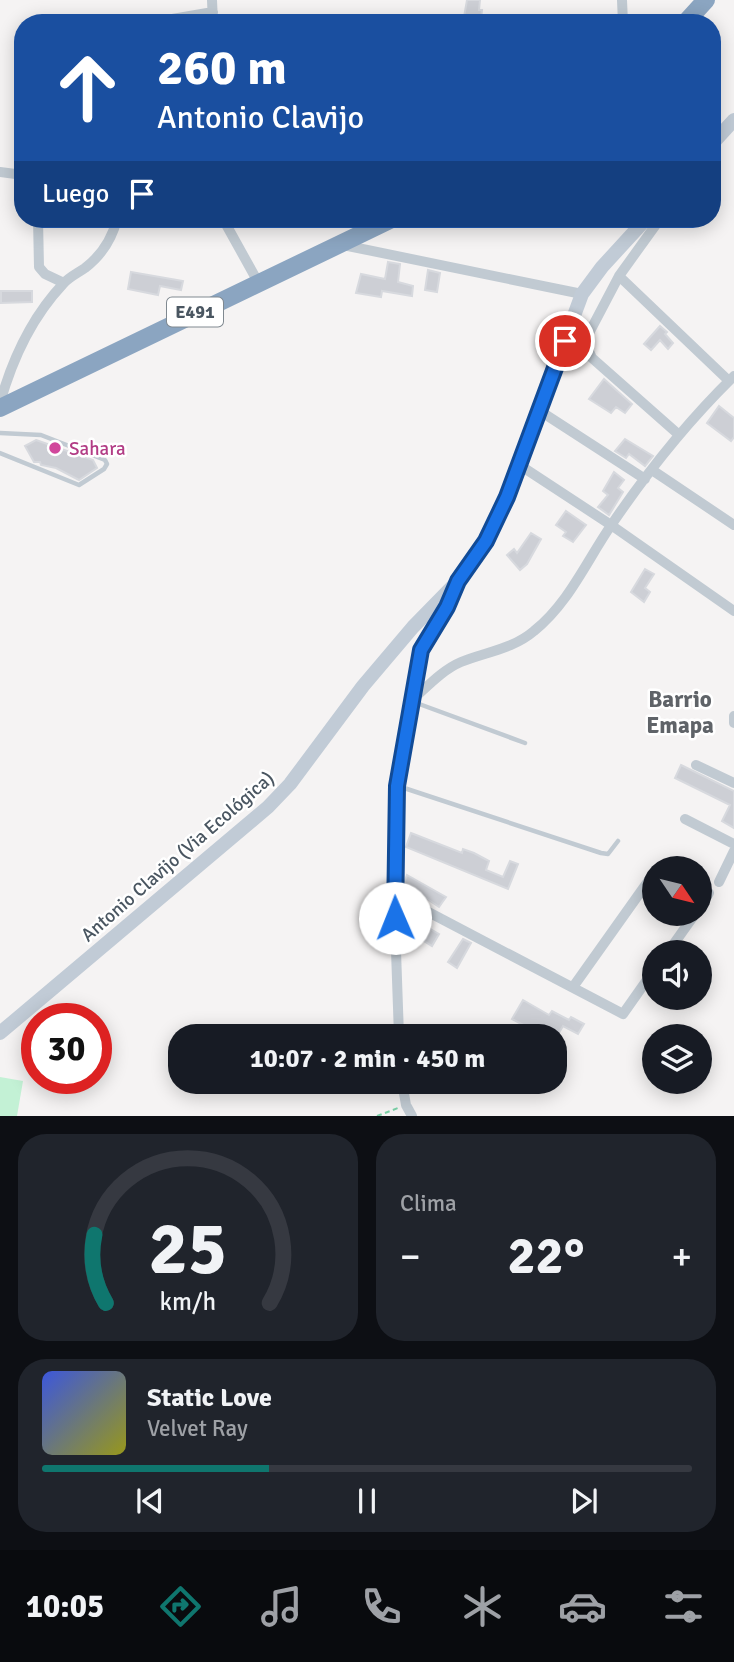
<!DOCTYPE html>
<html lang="es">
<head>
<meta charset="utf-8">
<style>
  :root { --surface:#171b24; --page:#20242c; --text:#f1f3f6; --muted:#9ea1a6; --line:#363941; --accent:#0f766e }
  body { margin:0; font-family:Signika,sans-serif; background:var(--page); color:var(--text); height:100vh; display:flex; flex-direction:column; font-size:26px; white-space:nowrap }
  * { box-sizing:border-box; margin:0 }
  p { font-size:23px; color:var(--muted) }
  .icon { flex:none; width:38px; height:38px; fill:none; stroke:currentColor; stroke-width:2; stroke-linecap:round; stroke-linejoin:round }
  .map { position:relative; height:1116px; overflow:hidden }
  .details { display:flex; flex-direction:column; gap:18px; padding:18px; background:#0d0f14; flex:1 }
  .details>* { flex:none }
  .hud { position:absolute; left:14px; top:14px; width:707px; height:214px; border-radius:28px; box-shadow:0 4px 18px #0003; background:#1a4fa0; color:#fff; overflow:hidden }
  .needle { width:46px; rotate:125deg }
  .fabs { position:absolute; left:642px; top:856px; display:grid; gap:14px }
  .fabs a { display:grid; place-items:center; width:70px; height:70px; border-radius:50%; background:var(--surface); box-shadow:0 4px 18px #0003; font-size:35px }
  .speed { position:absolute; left:21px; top:1003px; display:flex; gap:14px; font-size:35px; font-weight:700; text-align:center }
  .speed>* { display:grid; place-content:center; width:91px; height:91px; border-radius:50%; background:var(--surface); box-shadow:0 4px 18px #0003; line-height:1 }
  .speed .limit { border:10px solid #d22; background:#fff; color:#111 }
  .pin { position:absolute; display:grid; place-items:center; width:60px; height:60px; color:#fff; margin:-30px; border:4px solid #fff; border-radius:50%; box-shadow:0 2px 7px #0007 }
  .me { position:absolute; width:77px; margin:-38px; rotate:359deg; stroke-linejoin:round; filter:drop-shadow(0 0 5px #0008) }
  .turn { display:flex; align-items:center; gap:24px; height:147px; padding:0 28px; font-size:32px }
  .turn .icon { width:91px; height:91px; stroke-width:2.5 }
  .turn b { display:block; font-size:49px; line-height:60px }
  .then { display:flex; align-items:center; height:66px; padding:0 28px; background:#0003; gap:14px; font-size:26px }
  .big { font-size:52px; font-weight:700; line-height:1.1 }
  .details .card { flex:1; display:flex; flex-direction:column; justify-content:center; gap:10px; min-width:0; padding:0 24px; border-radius:28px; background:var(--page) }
  .details .dial { align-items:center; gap:0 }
  .dial svg { height:182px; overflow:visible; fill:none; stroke:var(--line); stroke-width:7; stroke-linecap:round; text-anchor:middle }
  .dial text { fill:var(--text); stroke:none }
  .song { display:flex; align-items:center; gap:21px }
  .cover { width:84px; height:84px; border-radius:10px; background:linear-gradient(135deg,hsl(230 70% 55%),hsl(60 70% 35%)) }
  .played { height:7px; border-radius:4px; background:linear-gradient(90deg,var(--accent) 35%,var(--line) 35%) }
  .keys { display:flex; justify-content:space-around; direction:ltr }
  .heat { display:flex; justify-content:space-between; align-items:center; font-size:38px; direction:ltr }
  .details .tiles { flex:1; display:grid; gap:18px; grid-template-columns:1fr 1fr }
  .card:last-child { grid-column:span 2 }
  .trip { position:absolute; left:168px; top:1024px; width:399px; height:70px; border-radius:28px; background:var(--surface); box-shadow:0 4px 18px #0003; font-weight:700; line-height:70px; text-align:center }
  .tab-bar { display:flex; height:112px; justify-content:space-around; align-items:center; background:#090b0e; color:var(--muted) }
  .tab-bar .icon { width:49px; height:49px }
  .tab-bar .on { color:var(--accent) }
  .tab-bar b { font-size:32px; color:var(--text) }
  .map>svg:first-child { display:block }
</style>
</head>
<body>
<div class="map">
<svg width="734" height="1116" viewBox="0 0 734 1116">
  <rect width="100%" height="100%" fill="#f5f3f3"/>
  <path fill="#c3f1d5" d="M0,1077L23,1081L17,1116H0Z"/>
  <path fill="#cdcfd5" stroke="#d7d9de" stroke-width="2" d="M467,0H480L479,10H482L481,19L464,17Z
    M388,262L400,264L398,282L413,286L412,296L382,291L381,297L356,293L361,274L385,279Z
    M428,270L440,273L437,292L425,290Z
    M131,272L183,281L181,290L160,286L158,295L128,289Z
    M1,291H32V302L1,303Z
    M660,326L667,332L665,334L673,343L668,349L660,340L651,350L644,344Z
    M604,379L632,404L625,413L616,407L611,413L589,399Z
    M719,406L734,418V437L731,441L707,423Z
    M625,439L653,456L645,466L629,454L626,458L615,451Z
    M36,440L93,460L97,468L79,480L56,468L41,465L40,462H34L25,446Z
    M614,472L624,480L618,488L623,492L609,515L598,507L608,495L603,491Z
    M566,511L586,525L573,542L563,536L566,532L556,525Z
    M531,533L541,539L527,564L520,570L507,555L514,549L517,553Z
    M645,569L654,574L645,588L650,592L644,602L631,592Z
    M681,765L734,791V828L722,821L730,805L675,778Z
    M411,833L462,853L463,849L474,853L489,861L486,870L503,877L510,861L518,864L508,889L406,847Z
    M407,875L446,897L439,907L421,895L420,898L402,889Z
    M410,917L439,934L432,946L414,935L411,941L403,937V932Z
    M463,939L471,943L457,968L448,962Z
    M523,1000L549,1015L552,1011L569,1020L571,1017L584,1024L578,1034L563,1026L557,1036H544L512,1019Z"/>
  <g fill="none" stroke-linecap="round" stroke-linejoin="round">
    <path stroke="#7ad0a6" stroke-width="2" stroke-dasharray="5 3.5" stroke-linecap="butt" d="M377,1116L398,1108"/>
    <path stroke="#c1cad2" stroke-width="4.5" d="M0,433L41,435L105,460L107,464L104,469L79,485L0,453
      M411,701L525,743
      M398,786L601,853L608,854L618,841"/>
    <path stroke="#c1cad2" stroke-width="10" d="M212,0L213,23
      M622,0L623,23
      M149,23L213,12
      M0,172L23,175
      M38,219L39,267L45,274L64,283
      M223,219L258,282
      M660,219L619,276L588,335L587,347L592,358L678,434
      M343,245L582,294
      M619,276L729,381
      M0,403C12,360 32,317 63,284C69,277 78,273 85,268C102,255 112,239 117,219
      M540,411L645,479
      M518,464L611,525L734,611
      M652,470L734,525
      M411,701C426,688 442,670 461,662C486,652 513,649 534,631C569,603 587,560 612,524C648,471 688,421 734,376
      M734,716V723
      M696,765L734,783
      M685,819L734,844
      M719,882L734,851
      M394,894L623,1014L654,970
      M700,907L709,893
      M668,952L695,914
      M573,987L654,873
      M399,1036L394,894L397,786L421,650L447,607L455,588
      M402,1082L406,1105L412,1116"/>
    <path stroke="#c1cbd6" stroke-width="14" d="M712,144L734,120
      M0,1033L268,807L290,784L363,686L413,627L458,581L486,541L507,497L582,294L602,267L646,219"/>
    <path stroke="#8ba5c1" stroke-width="18" d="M685,23L706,0
      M0,408L392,219"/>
  </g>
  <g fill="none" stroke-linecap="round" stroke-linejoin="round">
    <g stroke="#114b97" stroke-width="18">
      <path id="route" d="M395,918L397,786L421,650L447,607L458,581L486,541L507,497L565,341"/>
    </g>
    <use href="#route" stroke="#1a73e8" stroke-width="12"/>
  </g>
  <circle fill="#d1479c" stroke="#fff" stroke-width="2.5" cx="55" cy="448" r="7"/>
  <g text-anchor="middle" stroke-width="5" stroke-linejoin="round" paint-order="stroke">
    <rect fill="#fff" stroke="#808990" stroke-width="2" x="167" y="297.5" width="56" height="29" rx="5"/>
    <g font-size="18" font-weight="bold" fill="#4a5661">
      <text x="195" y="318">E491</text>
    </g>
    <g font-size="19" fill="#b23c85" stroke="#fff" text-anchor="start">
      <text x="69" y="455">Sahara</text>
    </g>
    <g font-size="19" fill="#4a5661" stroke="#fff">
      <text transform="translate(177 856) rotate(-41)" y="7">Antonio Clavijo (Via Ecológica)</text>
    </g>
    <g font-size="23" font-weight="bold" fill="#5f6368" stroke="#fff">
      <text x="680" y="707">Barrio<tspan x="680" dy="26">Emapa</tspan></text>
    </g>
  </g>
</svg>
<div class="fabs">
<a><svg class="needle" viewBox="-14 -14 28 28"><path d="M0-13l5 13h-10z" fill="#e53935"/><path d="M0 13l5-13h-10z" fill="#9ea1a6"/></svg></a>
<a><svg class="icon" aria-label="sound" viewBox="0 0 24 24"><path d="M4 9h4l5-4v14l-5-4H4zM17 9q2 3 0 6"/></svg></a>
<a><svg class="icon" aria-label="layers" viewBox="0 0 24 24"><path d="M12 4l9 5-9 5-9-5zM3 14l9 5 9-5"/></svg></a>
</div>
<div class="speed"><div class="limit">30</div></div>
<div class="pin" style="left:565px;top:341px;background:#d93025"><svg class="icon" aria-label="arrive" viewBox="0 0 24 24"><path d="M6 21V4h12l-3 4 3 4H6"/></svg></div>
<svg class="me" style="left:395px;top:918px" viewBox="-20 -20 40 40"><circle r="19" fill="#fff"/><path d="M0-13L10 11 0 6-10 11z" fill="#1a73e8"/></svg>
<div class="trip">10:07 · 2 min · 450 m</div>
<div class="hud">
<div class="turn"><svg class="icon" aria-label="ahead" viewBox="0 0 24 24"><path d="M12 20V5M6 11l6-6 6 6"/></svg><div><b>260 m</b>Antonio Clavijo</div></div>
<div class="then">Luego<svg class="icon" aria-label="arrive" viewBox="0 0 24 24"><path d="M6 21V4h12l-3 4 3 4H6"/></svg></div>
</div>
</div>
<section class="details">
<div class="tiles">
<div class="card dial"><svg viewBox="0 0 100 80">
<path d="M14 69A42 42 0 1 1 86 69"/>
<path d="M14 69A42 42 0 0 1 9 39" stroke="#0f766e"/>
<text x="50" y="56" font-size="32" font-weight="700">25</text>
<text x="50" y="72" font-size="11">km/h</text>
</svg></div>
<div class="card"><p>Clima</p>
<div class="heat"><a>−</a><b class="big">22°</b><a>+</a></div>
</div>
<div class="card">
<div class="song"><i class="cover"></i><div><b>Static Love</b><p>Velvet Ray</p></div></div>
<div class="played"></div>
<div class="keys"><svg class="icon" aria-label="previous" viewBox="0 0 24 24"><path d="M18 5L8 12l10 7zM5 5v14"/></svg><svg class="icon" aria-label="pause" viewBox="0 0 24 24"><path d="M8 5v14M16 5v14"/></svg><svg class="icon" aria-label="next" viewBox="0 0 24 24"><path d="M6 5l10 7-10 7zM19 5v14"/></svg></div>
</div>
</div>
</section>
<nav class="tab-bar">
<b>10:05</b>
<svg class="icon on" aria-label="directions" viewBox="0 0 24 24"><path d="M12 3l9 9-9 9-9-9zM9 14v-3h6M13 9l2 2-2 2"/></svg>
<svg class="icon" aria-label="music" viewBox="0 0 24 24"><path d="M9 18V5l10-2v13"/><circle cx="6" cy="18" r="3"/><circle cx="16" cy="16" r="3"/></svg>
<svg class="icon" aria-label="phone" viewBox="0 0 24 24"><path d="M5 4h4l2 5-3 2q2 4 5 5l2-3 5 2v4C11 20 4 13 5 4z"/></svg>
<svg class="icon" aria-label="climate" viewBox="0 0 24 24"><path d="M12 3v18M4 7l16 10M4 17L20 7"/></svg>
<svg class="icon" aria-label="car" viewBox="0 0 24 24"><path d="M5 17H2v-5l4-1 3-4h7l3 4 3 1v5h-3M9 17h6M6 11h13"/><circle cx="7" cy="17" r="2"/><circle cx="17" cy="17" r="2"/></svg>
<svg class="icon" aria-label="filters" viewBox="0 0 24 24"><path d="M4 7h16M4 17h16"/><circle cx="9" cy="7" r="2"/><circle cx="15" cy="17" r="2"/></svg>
</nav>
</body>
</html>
